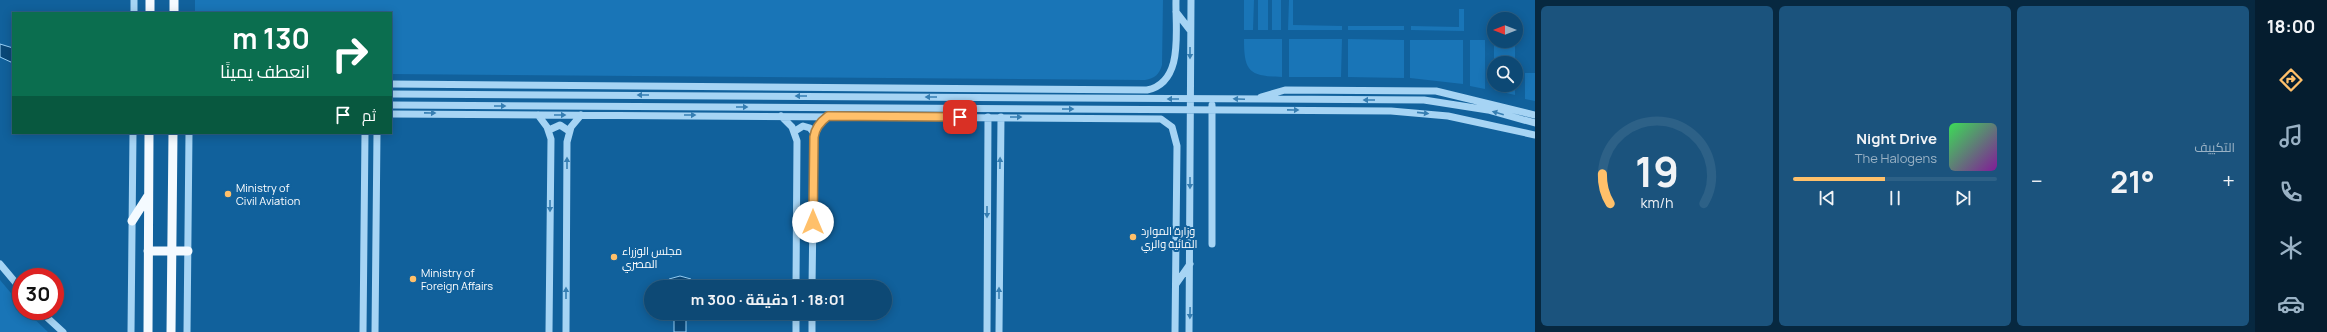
<!DOCTYPE html>
<html lang="ar">
<head>
<meta charset="utf-8">
<style>
  :root { --surface:#0d4975; --page:#1b537d; --text:#f1f3f6; --muted:#9ab2c5; --line:#2d6187; --accent:#ffc06a }
  body { margin:0; font-family:Manrope,Cairo,sans-serif; background:var(--page); color:var(--text); direction:rtl; height:100vh; display:flex; flex-direction:column; font-size:15px; white-space:nowrap }
  * { box-sizing:border-box; margin:0 }
  p { font-size:13px; color:var(--muted) }
  .icon { flex:none; width:22px; height:22px; fill:none; stroke:currentColor; stroke-width:2; stroke-linecap:round; stroke-linejoin:round }
  .map { position:relative; flex:1; overflow:hidden; direction:ltr }
  .sheet { display:flex; flex-direction:column; gap:6px; padding:6px; background:#072840; width:720px }
  .sheet>* { flex:none }
  .guide { position:absolute; left:12px; top:12px; width:380px; height:122px; border-radius:0px; box-shadow:0 2px 10px #0003,0 0 0 1px var(--line); direction:rtl; background:#0b6e4f; color:#fff; overflow:hidden }
  .needle { width:26px; rotate:270deg }
  .controls { position:absolute; left:1487px; top:12px; display:grid; gap:8px }
  .controls a { display:grid; place-items:center; width:36px; height:36px; border-radius:50%; background:var(--surface); box-shadow:0 2px 10px #0003,0 0 0 1px var(--line); font-size:20px }
  .speed { position:absolute; left:12px; top:268px; display:flex; gap:8px; font-size:20px; font-weight:700; text-align:center }
  .speed>* { display:grid; place-content:center; width:52px; height:52px; border-radius:50%; background:var(--surface); box-shadow:0 2px 10px #0003,0 0 0 1px var(--line); line-height:1 }
  .speed .limit { border:6px solid #d22; background:#fff; color:#111 }
  .pin { position:absolute; display:grid; place-items:center; width:34px; height:34px; color:#fff; margin:-17px; border-radius:8px; box-shadow:0 2px 6px #0006 }
  .me { position:absolute; width:44px; margin:-22px; rotate:0deg; stroke-linejoin:round; filter:drop-shadow(0 0 3px #0008) }
  .turn { display:flex; align-items:center; gap:14px; height:84px; padding:0 16px; font-size:18px }
  .turn .icon { width:52px; height:52px; stroke-width:2.5 }
  .turn b { display:block; font-size:28px; line-height:34px }
  .then { display:flex; align-items:center; height:38px; padding:0 16px; background:#0003; gap:8px; font-size:15px }
  .big { font-size:30px; font-weight:700; line-height:1.1 }
  .sheet .widget { flex:1; display:flex; flex-direction:column; justify-content:center; gap:6px; min-width:0; padding:0 14px; border-radius:6px; background:var(--page) }
  .sheet .dial { align-items:center; gap:0 }
  .dial svg { height:104px; overflow:visible; fill:none; stroke:var(--line); stroke-width:7; stroke-linecap:round; text-anchor:middle }
  .dial text { fill:var(--text); stroke:none }
  .song { display:flex; align-items:center; gap:12px }
  .cover { width:48px; height:48px; border-radius:6px; background:linear-gradient(135deg,hsl(130 70% 55%),hsl(290 70% 35%)) }
  .played { height:4px; border-radius:2px; background:linear-gradient(90deg,var(--accent) 45%,var(--line) 45%) }
  .keys { display:flex; justify-content:space-around; direction:ltr }
  .heat { display:flex; justify-content:space-between; align-items:center; font-size:22px; direction:ltr }
  .sheet .tiles { flex:1; display:grid; gap:6px; grid-template-columns:repeat(3,1fr) }
  .trip { position:absolute; left:644px; top:280px; width:248px; height:40px; border-radius:20px; background:var(--surface); box-shadow:0 2px 10px #0003,0 0 0 1px var(--line); font-weight:700; line-height:40px; text-align:center; direction:rtl }
  main { display:flex; flex:1; min-height:0 }
  .menu { display:flex; flex-direction:column; width:72px; justify-content:space-around; align-items:center; background:#051d2f; color:var(--muted) }
  .menu .icon { width:28px; height:28px }
  .menu .active { color:var(--accent) }
  .menu b { font-size:18px; color:var(--text) }
  .map>svg:first-child { display:block }
</style>
</head>
<body>
<main>
<nav class="menu">
<b>18:00</b>
<svg class="icon active" aria-label="directions" viewBox="0 0 24 24"><path d="M12 3l9 9-9 9-9-9zM9 14v-3h6M13 9l2 2-2 2"/></svg>
<svg class="icon" aria-label="music" viewBox="0 0 24 24"><path d="M9 18V5l10-2v13"/><circle cx="6" cy="18" r="3"/><circle cx="16" cy="16" r="3"/></svg>
<svg class="icon" aria-label="phone" viewBox="0 0 24 24"><path d="M5 4h4l2 5-3 2q2 4 5 5l2-3 5 2v4C11 20 4 13 5 4z"/></svg>
<svg class="icon" aria-label="climate" viewBox="0 0 24 24"><path d="M12 3v18M4 7l16 10M4 17L20 7"/></svg>
<svg class="icon" aria-label="car" viewBox="0 0 24 24"><path d="M5 17H2v-5l4-1 3-4h7l3 4 3 1v5h-3M9 17h6M6 11h13"/><circle cx="7" cy="17" r="2"/><circle cx="17" cy="17" r="2"/></svg>
</nav>
<section class="sheet">
<div class="tiles">
<div class="widget"><p>التكييف</p>
<div class="heat"><a>−</a><b class="big">21°</b><a>+</a></div>
</div>
<div class="widget">
<div class="song"><i class="cover"></i><div><b>Night Drive</b><p>The Halogens</p></div></div>
<div class="played"></div>
<div class="keys"><svg class="icon" aria-label="previous" viewBox="0 0 24 24"><path d="M18 5L8 12l10 7zM5 5v14"/></svg><svg class="icon" aria-label="pause" viewBox="0 0 24 24"><path d="M8 5v14M16 5v14"/></svg><svg class="icon" aria-label="next" viewBox="0 0 24 24"><path d="M6 5l10 7-10 7zM19 5v14"/></svg></div>
</div>
<div class="widget dial"><svg viewBox="0 0 100 80">
<path d="M14 69A42 42 0 1 1 86 69"/>
<path d="M14 69A42 42 0 0 1 8 46" stroke="#ffc06a"/>
<text x="50" y="56" font-size="32" font-weight="700">19</text>
<text x="50" y="72" font-size="11">km/h</text>
</svg></div>
</div>
</section>
<div class="map">
<svg width="1535" height="332" viewBox="0 0 1535 332">
  <rect width="100%" height="100%" fill="#11619c"/>
  <path fill="#1975b7" d="M195,0H1163L1162,65C1159,75 1155,78 1145,80L391,74V13H195Z
    M1244,0H1254L1253,30H1244Z
    M1258,0H1268V30H1258Z
    M1272,0H1281V30H1272Z
    M1289,0H1293V25L1342,26V30H1288Z
    M1459,9H1464V31L1411,30V26L1459,27Z
    M1348,26H1404V30H1348Z
    M1244,39H1282V77C1249,76 1244,72 1244,39Z
    M1289,39H1342L1341,77H1289Z
    M1348,39L1404,40V78L1348,77Z
    M1410,40H1463V84L1410,78Z
    M1470,40H1485V89L1470,86Z
    M1494,41H1515V63H1494V85H1515V95L1494,90Z
    M1525,73H1535V101L1525,99Z
    M0,280L21,305V311H26L48,332H0Z"/>
  <path fill="#0a4878" stroke="#98d1f8" d="M0,44L13,48V63L0,57Z
    M680,276L691,279L696,287H664L669,279Z
    M674,313H686V332H674Z"/>
  <g fill="none" stroke-linecap="round" stroke-linejoin="round">
    <path stroke="#a6d4f4" stroke-width="7" d="M1176,12L1190,30
      M134,13V0
      M391,84L1147,90C1185,82 1175,29 1176,0
      M391,94L1424,100L1488,110L1535,123
      M1261,97L1285,90L1436,91L1535,115
      M391,105L1391,111L1448,116L1535,135
      M391,114L1161,119L1172,127L1177,146L1175,332
      M538,115L547,127L551,139L549,332
      M781,116L792,127L797,141L796,287
      M549,130L560,125L569,131
      M795,131L803,126L810,128L814,133
      M1212,244V105
      M0,264L21,289
      M1176,284L1190,264
      M812,287L814,137L820,123L828,116
      M40,311L63,332
      M131,332L133,133
      M187,332L189,133
      M363,332L365,133
      M375,332L377,133
      M566,332L567,142L571,127L581,115
      M796,332V313
      M812,332V313
      M987,332L988,117
      M999,332L1001,117
      M1189,332L1191,0"/>
    <path stroke="#f4faff" stroke-width="9" d="M150,13V0
      M174,13V0
      M132,221L148,196
      M148,251H188
      M148,332L149,133
      M171,332L173,133"/>
  </g>
  <defs><path id="oneway-solid" d="M-6-.8H1V-3.2L6.5 0L1 3.2V.8H-6Z"/></defs>
  <g fill="#367eb2">
    <use href="#oneway-solid" transform="translate(1190 53) rotate(90)"/>
    <use href="#oneway-solid" transform="translate(643 95) rotate(-180)"/>
    <use href="#oneway-solid" transform="translate(801 96) rotate(-180)"/>
    <use href="#oneway-solid" transform="translate(931 97) rotate(-180)"/>
    <use href="#oneway-solid" transform="translate(1173 99) rotate(-180)"/>
    <use href="#oneway-solid" transform="translate(1239 99) rotate(-178)"/>
    <use href="#oneway-solid" transform="translate(1369 100) rotate(180)"/>
    <use href="#oneway-solid" transform="translate(500 106)"/>
    <use href="#oneway-solid" transform="translate(742 107)"/>
    <use href="#oneway-solid" transform="translate(1068 109)"/>
    <use href="#oneway-solid" transform="translate(1293 110) rotate(1)"/>
    <use href="#oneway-solid" transform="translate(430 113) rotate(1)"/>
    <use href="#oneway-solid" transform="translate(1423 113) rotate(6)"/>
    <use href="#oneway-solid" transform="translate(1498 113) rotate(-164)"/>
    <use href="#oneway-solid" transform="translate(560 115)"/>
    <use href="#oneway-solid" transform="translate(690 115)"/>
    <use href="#oneway-solid" transform="translate(1016 117)"/>
    <use href="#oneway-solid" transform="translate(567 163) rotate(-90)"/>
    <use href="#oneway-solid" transform="translate(1000 163) rotate(-89)"/>
    <use href="#oneway-solid" transform="translate(1190 183) rotate(90)"/>
    <use href="#oneway-solid" transform="translate(550 206) rotate(90)"/>
    <use href="#oneway-solid" transform="translate(987 212) rotate(90)"/>
    <use href="#oneway-solid" transform="translate(566 293) rotate(-90)"/>
    <use href="#oneway-solid" transform="translate(999 293) rotate(-90)"/>
    <use href="#oneway-solid" transform="translate(1190 313) rotate(91)"/>
  </g>
  <g fill="none" stroke-linecap="round" stroke-linejoin="round">
    <g stroke="#a67d45" stroke-width="10">
      <path id="route" d="M813,222L814,137C815,128 820,122 828,116L960,117"/>
    </g>
    <use href="#route" stroke="#ffc06a" stroke-width="7"/>
  </g>
  <g fill="#ffc06a" stroke="#11619c" stroke-width="1.5">
    <circle cx="228" cy="194" r="4"/>
    <circle cx="1133" cy="237" r="4"/>
    <circle cx="614" cy="257" r="4"/>
    <circle cx="413" cy="279" r="4"/>
  </g>
  <g text-anchor="middle" stroke-width="4" stroke-linejoin="round" paint-order="stroke">
    <g font-size="11" fill="#fff" stroke="#11619c" text-anchor="start">
      <text x="236" y="192">Ministry of<tspan x="236" dy="13">Civil Aviation</tspan></text>
      <text x="1141" y="235">وزارة الموارد<tspan x="1141" dy="13">المائية والري</tspan></text>
      <text x="622" y="255">مجلس الوزراء<tspan x="622" dy="13">المصري</tspan></text>
      <text x="421" y="277">Ministry of<tspan x="421" dy="13">Foreign Affairs</tspan></text>
    </g>
  </g>
</svg>
<div class="controls">
<a><svg class="needle" viewBox="-14 -14 28 28"><path d="M0-13l5 13h-10z" fill="#e53935"/><path d="M0 13l5-13h-10z" fill="#9ab2c5"/></svg></a>
<a><svg class="icon" aria-label="search" viewBox="0 0 24 24"><circle cx="10" cy="10" r="6"/><path d="M15 15l6 6"/></svg></a>
</div>
<div class="speed"><div class="limit">30</div></div>
<div class="pin" style="left:960px;top:117px;background:#d93025"><svg class="icon" aria-label="arrive" viewBox="0 0 24 24"><path d="M6 21V4h12l-3 4 3 4H6"/></svg></div>
<svg class="me" style="left:813px;top:222px" viewBox="-20 -20 40 40"><circle r="19" fill="#fff"/><path d="M0-13L10 11 0 6-10 11z" fill="#ffc06a"/></svg>
<div class="trip">18:01 · 1 دقيقة · 300 m</div>
<div class="guide">
<div class="turn"><svg class="icon" aria-label="right" viewBox="0 0 24 24"><path d="M7 20v-9h11M14 6l5 5-5 5"/></svg><div><b>130 m</b>انعطف يمينًا</div></div>
<div class="then">ثم<svg class="icon" aria-label="arrive" viewBox="0 0 24 24"><path d="M6 21V4h12l-3 4 3 4H6"/></svg></div>
</div>
</div>
</main>
</body>
</html>
